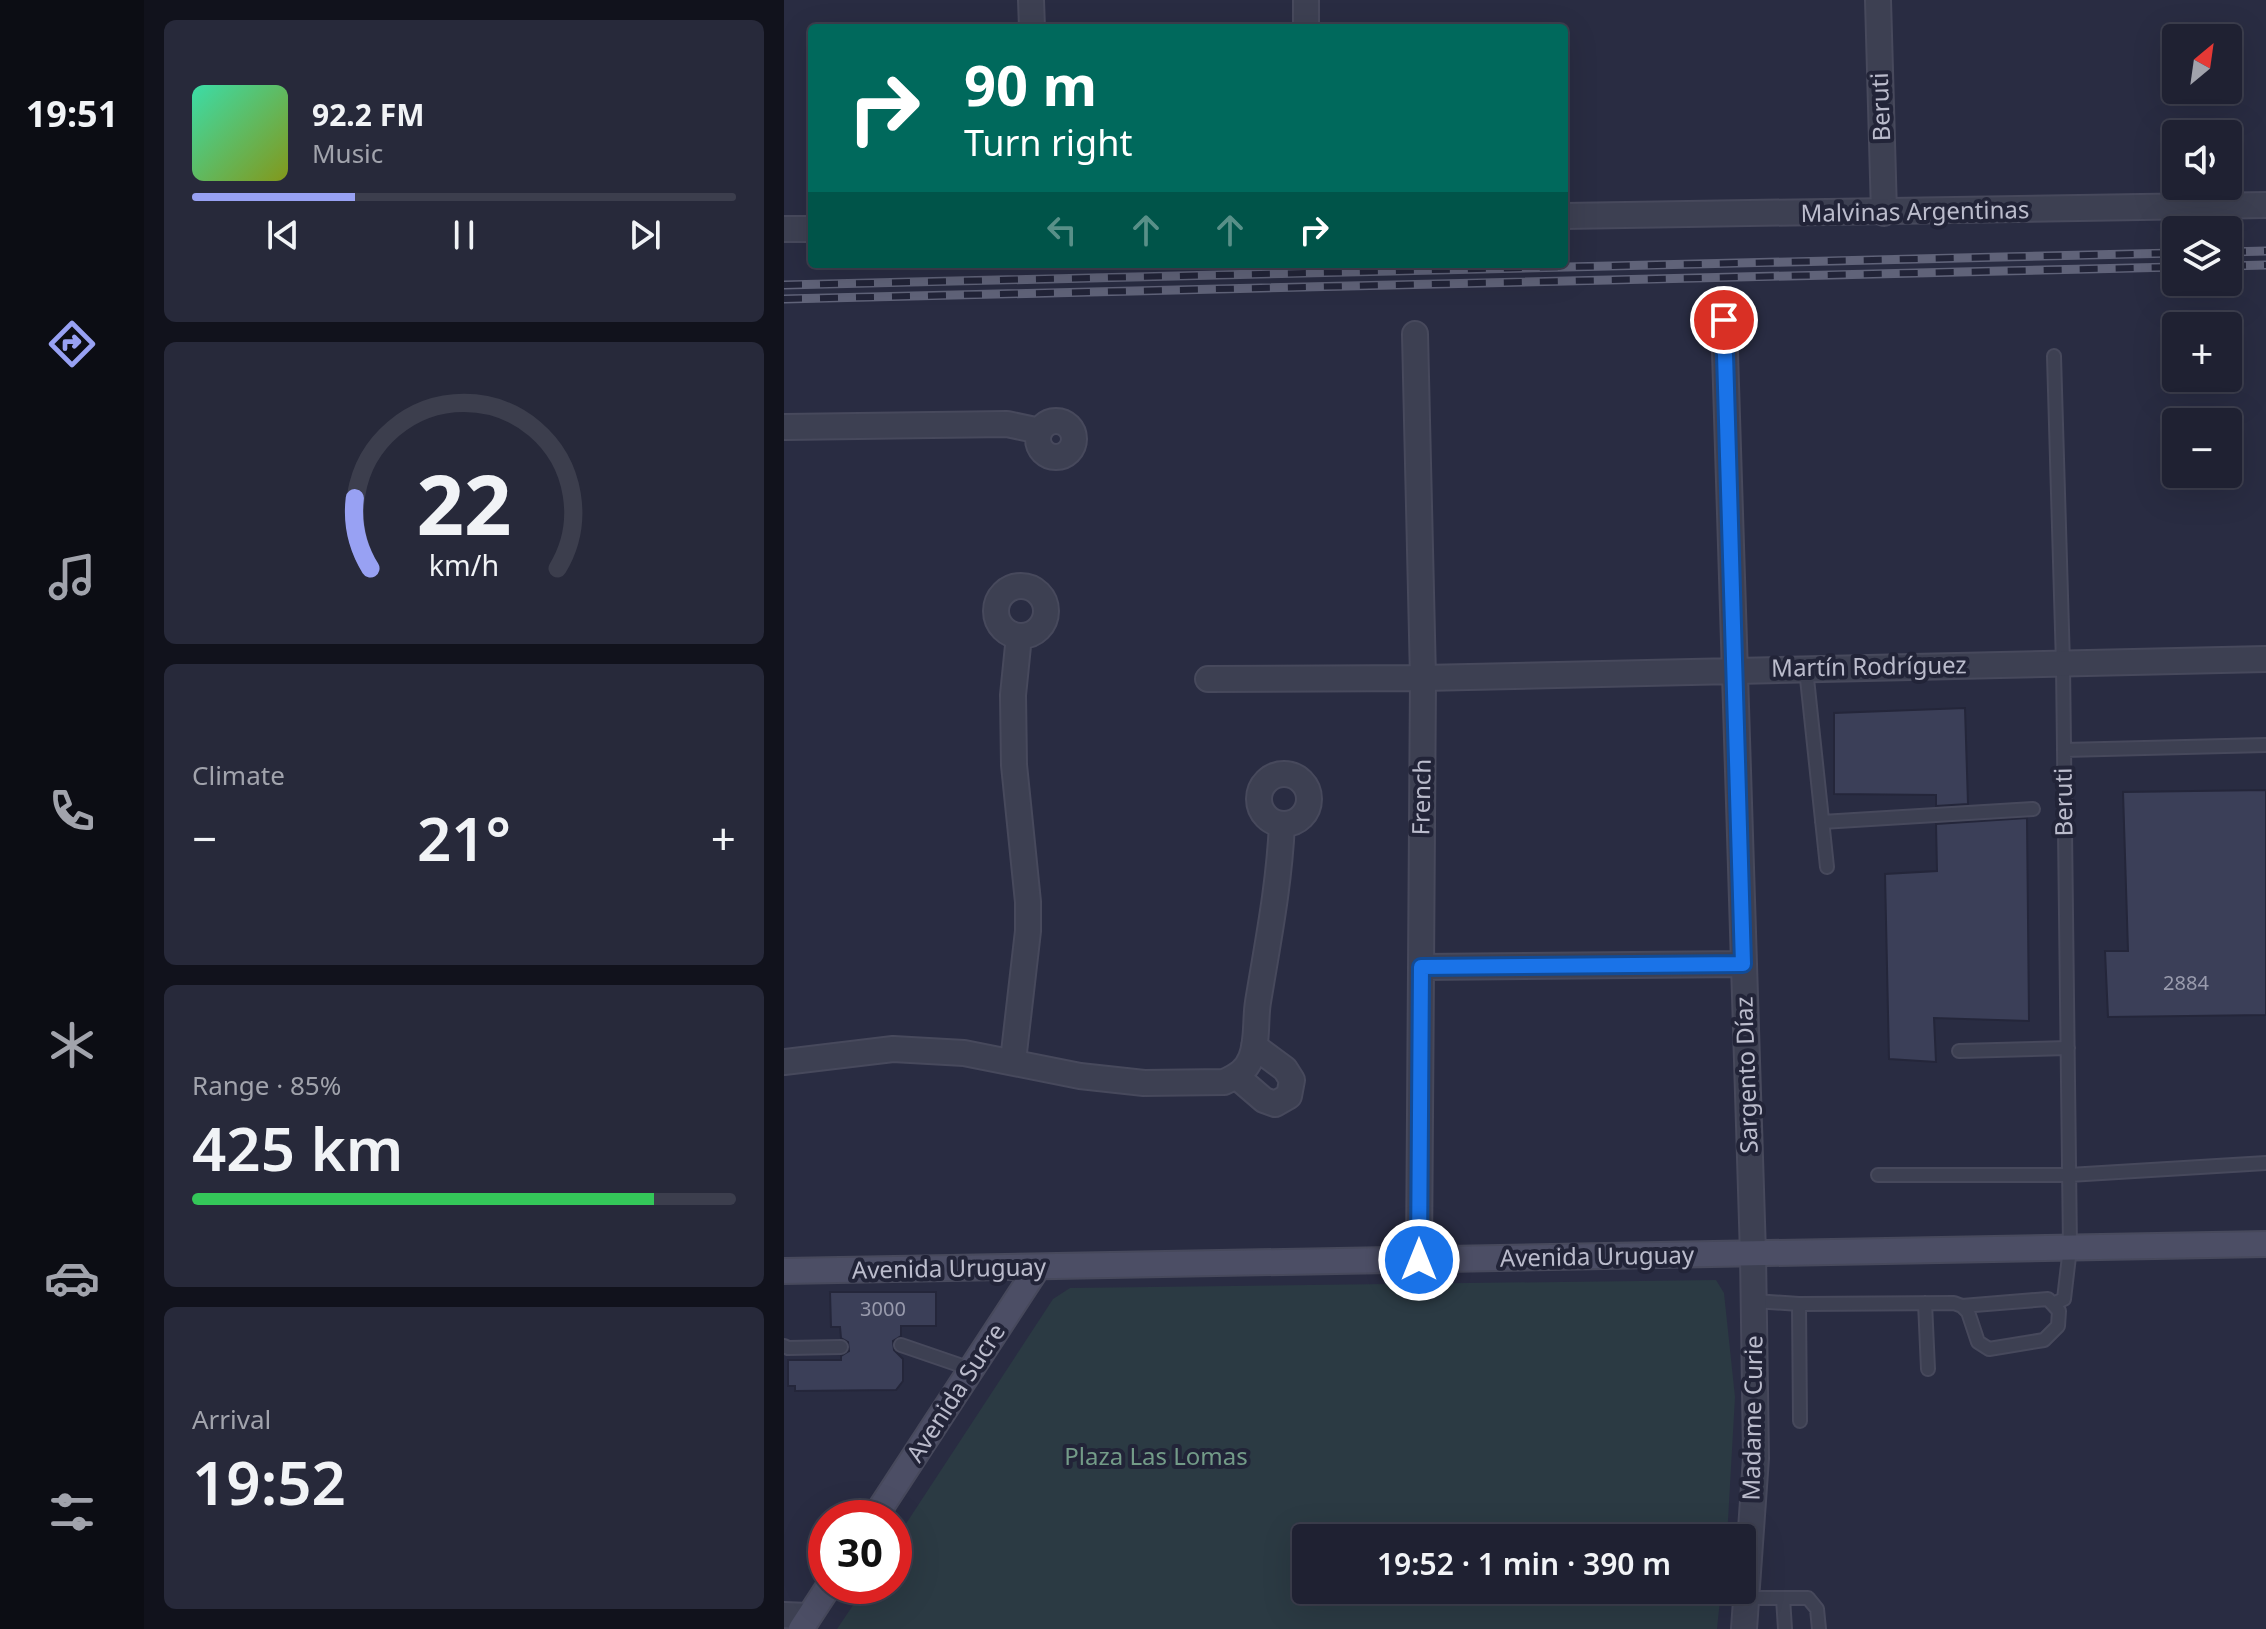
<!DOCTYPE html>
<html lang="en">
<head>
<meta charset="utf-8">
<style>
  :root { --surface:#1f2132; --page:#27293a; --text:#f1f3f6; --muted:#a1a3ac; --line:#3c3e4d; --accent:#98a1f3 }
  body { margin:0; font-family:"Noto Sans",sans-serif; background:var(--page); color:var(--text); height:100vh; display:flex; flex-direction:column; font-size:30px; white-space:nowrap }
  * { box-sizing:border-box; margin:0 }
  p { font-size:26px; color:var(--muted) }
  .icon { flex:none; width:44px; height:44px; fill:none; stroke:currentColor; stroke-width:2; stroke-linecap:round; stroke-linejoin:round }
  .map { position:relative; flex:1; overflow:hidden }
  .details { display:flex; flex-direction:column; gap:20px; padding:20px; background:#11121c; width:640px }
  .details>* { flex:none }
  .hud { position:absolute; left:24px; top:24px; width:760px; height:244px; border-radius:8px; box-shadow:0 8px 32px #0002,0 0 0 2px var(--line); background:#00695c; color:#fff; overflow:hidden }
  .needle { width:52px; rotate:29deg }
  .controls { position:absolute; left:1378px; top:24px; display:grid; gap:16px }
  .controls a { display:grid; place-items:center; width:80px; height:80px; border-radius:8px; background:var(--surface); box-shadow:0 8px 32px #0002,0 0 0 2px var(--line); font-size:40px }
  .speed { position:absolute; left:24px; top:1500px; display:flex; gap:16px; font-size:40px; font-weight:700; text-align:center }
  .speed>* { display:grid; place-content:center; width:104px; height:104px; border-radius:50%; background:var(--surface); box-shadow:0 8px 32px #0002,0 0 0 2px var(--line); line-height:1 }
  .speed .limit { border:12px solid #d22; background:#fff; color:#111 }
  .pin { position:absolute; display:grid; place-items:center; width:68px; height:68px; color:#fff; margin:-34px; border:4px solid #fff; border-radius:50%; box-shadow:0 2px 8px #0007 }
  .me { position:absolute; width:88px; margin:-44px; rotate:0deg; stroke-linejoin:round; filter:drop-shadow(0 0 6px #0008) }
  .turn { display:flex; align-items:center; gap:28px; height:168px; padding:0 24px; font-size:36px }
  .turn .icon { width:104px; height:104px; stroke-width:2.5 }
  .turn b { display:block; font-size:56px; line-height:68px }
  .lanes { display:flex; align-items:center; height:76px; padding:0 24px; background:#0003; justify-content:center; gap:40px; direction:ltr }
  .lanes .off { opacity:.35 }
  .big { font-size:60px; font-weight:600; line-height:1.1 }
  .details .card { flex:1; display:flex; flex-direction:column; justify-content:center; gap:12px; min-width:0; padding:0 28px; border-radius:12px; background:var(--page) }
  .details .dial { align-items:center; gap:0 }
  .dial svg { height:208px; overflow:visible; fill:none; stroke:var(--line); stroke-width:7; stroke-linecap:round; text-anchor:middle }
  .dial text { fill:var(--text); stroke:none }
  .song { display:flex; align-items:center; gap:24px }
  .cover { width:96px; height:96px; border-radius:12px; background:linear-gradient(135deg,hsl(160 70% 55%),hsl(70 70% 35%)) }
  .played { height:8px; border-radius:4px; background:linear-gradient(90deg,var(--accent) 30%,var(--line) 30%) }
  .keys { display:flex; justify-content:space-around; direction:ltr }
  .heat { display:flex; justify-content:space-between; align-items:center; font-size:44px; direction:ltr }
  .charge { height:12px; border-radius:6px; background:linear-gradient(90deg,#34c759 85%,var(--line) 0) }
  .trip { position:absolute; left:508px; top:1524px; width:464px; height:80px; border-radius:8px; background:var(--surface); box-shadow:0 8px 32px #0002,0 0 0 2px var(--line); font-weight:600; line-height:80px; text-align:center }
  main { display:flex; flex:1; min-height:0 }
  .tabs { display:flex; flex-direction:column; width:144px; justify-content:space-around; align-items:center; background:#0c0d14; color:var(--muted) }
  .tabs .icon { width:56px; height:56px }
  .tabs .selected { color:var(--accent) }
  .tabs b { font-size:36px; color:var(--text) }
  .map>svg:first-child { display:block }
</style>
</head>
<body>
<main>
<nav class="tabs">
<b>19:51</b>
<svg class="icon selected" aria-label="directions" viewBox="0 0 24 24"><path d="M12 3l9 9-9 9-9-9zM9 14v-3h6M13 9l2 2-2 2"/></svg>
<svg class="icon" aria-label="music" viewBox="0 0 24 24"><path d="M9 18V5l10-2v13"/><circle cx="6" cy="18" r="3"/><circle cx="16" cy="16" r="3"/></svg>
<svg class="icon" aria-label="phone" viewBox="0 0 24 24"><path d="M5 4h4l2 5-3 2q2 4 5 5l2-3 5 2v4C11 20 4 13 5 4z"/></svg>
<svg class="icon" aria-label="climate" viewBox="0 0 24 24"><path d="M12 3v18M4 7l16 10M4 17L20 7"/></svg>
<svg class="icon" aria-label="car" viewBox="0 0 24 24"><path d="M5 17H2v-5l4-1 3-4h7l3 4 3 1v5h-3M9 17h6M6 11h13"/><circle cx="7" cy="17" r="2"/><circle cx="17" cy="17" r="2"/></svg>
<svg class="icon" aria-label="filters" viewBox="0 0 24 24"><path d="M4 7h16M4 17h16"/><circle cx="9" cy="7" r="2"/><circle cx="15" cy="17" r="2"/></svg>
</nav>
<section class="details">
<div class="card">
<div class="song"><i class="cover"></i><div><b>92.2 FM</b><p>Music</p></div></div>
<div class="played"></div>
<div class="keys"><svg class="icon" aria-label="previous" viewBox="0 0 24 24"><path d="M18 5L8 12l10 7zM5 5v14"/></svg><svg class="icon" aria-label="pause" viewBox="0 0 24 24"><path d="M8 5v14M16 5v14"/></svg><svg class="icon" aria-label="next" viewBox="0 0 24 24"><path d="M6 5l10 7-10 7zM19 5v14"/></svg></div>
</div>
<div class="card dial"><svg viewBox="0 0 100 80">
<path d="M14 69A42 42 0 1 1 86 69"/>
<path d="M14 69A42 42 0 0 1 8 42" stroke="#98a1f3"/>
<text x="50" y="56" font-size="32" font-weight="700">22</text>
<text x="50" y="72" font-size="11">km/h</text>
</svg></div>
<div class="card"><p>Climate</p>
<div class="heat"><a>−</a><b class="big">21°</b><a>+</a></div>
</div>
<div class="card"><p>Range · 85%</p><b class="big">425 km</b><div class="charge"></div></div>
<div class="card"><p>Arrival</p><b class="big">19:52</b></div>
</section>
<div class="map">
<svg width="1482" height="1629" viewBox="0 0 1482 1629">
  <rect width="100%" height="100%" fill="#292c42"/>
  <path fill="#2b3a43" d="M932,1280L940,1293L951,1397L943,1538H522V1590H937L933,1629H53L82,1586H110V1542L269,1299L286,1288Z"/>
  <path fill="#3b3f58" stroke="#24263a" stroke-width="2" d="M1181,708L1184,804L1152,806V795L1050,794V713Z
    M1482,790V1015L1324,1017L1321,951H1344L1339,792Z
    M1243,818L1245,1021L1150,1018L1152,1062L1105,1059L1101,874L1153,871L1152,824Z
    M46,1292H152V1326H117V1336L109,1341L110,1350L119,1359V1381L112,1390L11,1391V1386H4V1360H57V1356L65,1351L64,1342L57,1338L56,1327H47Z"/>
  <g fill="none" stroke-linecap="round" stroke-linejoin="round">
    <g stroke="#47495c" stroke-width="16">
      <path id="service" d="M1270,356L1279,664L1286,1248L1280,1299L1271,1303
        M1022,669L1043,867
        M1280,750L1482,745
        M1038,822L1249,809
        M1175,1051L1284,1048
        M1094,1175H1285L1482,1163
        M970,1301L1015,1304L1170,1303L1178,1306L1264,1299L1275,1311L1274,1326L1260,1340L1205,1349L1194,1342L1184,1312L1178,1306
        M1141,1303L1144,1369
        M1015,1304L1016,1421
        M117,1345L187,1369
        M0,1346L4,1348L57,1347
        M962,1598H1024L1033,1609L1035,1629
        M999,1598L1001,1629"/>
    </g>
    <g stroke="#47495c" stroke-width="28">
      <path id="minor" d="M247,0L248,28
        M522,0V28
        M1094,0L1100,213
        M940,320L969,1254L972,1458L960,1629
        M631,334L639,678L635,1260
        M254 439a18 18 0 1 1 36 0a18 18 0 1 1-36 0Z
        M0,427L223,424L256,431
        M212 611a25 25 0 1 1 50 0a25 25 0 1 1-50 0Z
        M424,679L639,678L1482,659
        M475 799a25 25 0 1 1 50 0a25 25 0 1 1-50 0Z
        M637,967L959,964
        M229,1061L244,931V902L230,765L229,695L235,636
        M0,1062L109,1049L180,1053L296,1076L360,1083L440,1082C453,1076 462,1071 467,1058C474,1041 471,1020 474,1002C484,941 495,887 498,824
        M452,1076L480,1100L491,1104L505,1096L508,1080L501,1069L470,1046
        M0,1615L25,1616"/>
    </g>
    <g stroke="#47495c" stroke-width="28">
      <path id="tertiary" d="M780,216L1482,205
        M0,229H28"/>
    </g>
    <g stroke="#47495c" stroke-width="28">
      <path id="secondary" d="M0,1271L1482,1244
        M90,1518L254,1267
        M17,1629L45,1586"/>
    </g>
    <use href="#service" stroke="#3d4052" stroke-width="12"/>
    <use href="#minor" stroke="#3d4052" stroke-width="24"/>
    <use href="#tertiary" stroke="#3d4052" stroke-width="24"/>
    <use href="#secondary" stroke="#4c4e65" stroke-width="24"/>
    <g stroke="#606379" stroke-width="9">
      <path id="rail" d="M1444,252L1482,251
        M1444,266L1482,265
        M0,285L1392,253
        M0,299L1392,267"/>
    </g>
    <use href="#rail" stroke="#222438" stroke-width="6" stroke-dasharray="18" stroke-linecap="butt"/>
  </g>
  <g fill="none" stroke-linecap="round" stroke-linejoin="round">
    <g stroke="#114b97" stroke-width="20">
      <path id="route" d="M635,1260L637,967L959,964L940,320"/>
    </g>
    <use href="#route" stroke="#1a73e8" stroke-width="14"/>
  </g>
  <g text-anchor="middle" stroke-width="8" stroke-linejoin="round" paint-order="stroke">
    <g font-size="20" fill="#999bad">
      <text x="1402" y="990">2884</text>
      <text x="99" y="1316">3000</text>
    </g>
    <g font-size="24" fill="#bbbccc" stroke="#222438">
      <text transform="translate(1097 107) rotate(-92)" y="8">Beruti</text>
      <text transform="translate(1131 212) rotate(-1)" y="8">Malvinas Argentinas</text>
      <text transform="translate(1085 667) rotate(-1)" y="8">Martín Rodríguez</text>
      <text transform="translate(638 797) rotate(-89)" y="8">French</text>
      <text transform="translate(1280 802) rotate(-91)" y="8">Beruti</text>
      <text transform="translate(963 1075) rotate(-92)" y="8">Sargento Díaz</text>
      <text transform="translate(813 1257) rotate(-1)" y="8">Avenida Uruguay</text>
      <text transform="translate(165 1269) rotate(-1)" y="8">Avenida Uruguay</text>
      <text transform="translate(172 1393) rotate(-57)" y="8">Avenida Sucre</text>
      <text transform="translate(969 1418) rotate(-89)" y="8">Madame Curie</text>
    </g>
    <g font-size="24" fill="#739b88" stroke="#222438">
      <text x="372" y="1465">Plaza Las Lomas</text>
    </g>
  </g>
</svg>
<div class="controls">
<a><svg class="needle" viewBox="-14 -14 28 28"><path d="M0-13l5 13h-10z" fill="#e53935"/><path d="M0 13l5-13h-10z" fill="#a1a3ac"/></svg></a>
<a><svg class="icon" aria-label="sound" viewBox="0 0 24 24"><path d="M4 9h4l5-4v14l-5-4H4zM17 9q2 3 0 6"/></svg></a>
<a><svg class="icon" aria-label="layers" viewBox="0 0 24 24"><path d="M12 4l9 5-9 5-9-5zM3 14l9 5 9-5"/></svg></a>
<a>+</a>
<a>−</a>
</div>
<div class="speed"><div class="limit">30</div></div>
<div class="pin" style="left:940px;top:320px;background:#d93025"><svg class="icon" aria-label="arrive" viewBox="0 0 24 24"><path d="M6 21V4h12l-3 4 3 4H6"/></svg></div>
<svg class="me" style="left:635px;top:1260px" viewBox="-20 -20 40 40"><circle r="17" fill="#1a73e8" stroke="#fff" stroke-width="3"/><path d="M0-11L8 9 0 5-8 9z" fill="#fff"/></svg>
<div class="trip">19:52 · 1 min · 390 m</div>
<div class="hud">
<div class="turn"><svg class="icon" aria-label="right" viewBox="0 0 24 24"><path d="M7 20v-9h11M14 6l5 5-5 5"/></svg><div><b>90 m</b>Turn right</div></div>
<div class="lanes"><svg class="icon off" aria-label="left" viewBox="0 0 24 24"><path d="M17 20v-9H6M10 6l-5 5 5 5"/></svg><svg class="icon off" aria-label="ahead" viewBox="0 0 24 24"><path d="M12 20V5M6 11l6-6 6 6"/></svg><svg class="icon off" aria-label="ahead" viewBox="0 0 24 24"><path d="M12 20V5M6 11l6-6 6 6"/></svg><svg class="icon" aria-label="right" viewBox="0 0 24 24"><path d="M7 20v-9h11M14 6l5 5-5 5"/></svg></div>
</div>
</div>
</main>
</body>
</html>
